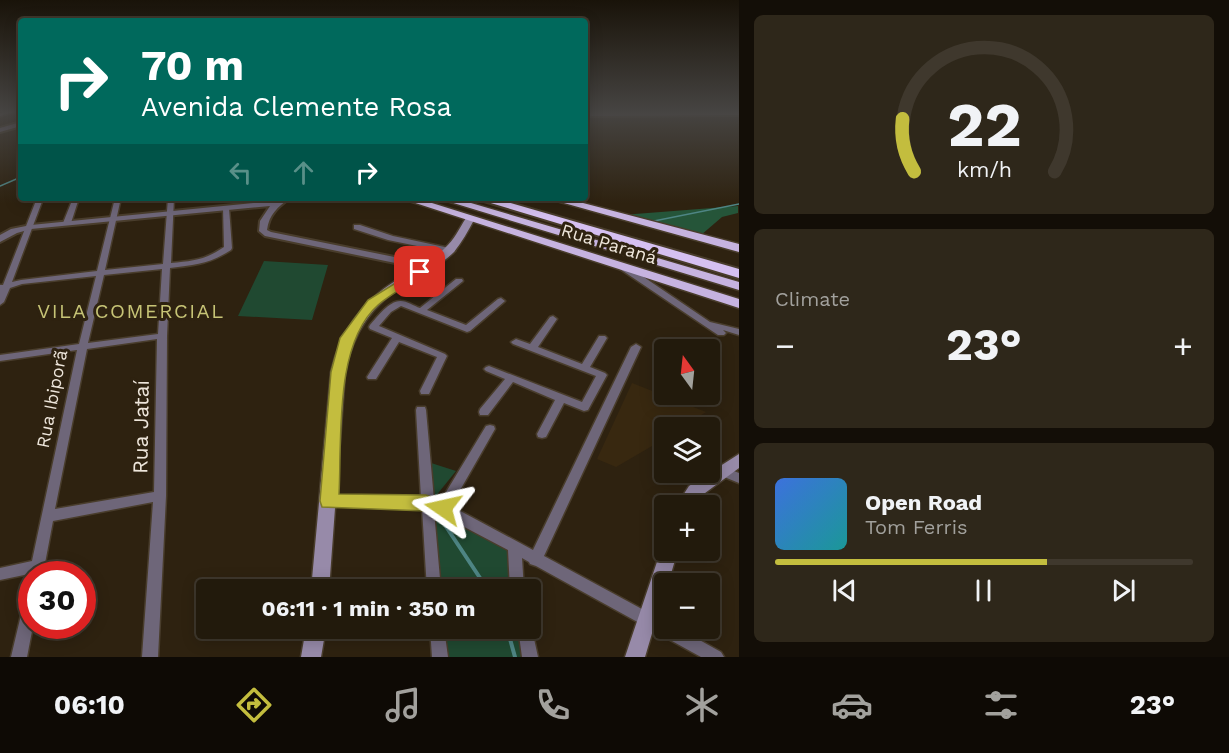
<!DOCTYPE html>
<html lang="en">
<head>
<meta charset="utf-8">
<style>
  :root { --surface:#221a0c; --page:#2e271a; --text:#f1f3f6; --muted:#a2a19d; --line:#3f382d; --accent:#c3bd3e }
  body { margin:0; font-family:"Work Sans",sans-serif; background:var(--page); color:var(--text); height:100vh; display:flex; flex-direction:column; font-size:22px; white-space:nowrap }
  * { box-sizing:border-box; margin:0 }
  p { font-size:20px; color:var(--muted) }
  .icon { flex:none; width:33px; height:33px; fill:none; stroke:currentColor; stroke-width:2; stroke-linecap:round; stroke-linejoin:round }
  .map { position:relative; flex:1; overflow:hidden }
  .side { display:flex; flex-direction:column; gap:15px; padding:15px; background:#130e07; width:490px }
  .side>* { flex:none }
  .hud { position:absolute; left:18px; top:18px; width:570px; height:183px; border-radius:6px; box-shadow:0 3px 15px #0003,0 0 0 2px var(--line); background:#00695c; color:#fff; overflow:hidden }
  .needle { width:39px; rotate:345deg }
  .tools { position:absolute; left:654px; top:339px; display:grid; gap:12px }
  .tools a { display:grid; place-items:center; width:66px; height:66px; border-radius:6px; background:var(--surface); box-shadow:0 3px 15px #0003,0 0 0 2px var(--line); font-size:30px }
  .speed { position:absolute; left:18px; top:561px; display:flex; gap:12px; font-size:30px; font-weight:700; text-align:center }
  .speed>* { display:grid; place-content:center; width:78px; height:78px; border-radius:50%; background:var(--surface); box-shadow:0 3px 15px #0003,0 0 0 2px var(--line); line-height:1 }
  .speed .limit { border:9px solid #d22; background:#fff; color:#111 }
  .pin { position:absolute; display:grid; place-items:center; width:51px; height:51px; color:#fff; margin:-26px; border-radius:12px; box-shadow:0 3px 9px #0006 }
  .me { position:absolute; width:66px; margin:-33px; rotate:281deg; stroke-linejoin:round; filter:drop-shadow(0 0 4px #0008) }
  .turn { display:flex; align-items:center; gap:21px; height:126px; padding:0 24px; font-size:27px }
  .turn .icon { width:78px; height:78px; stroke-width:2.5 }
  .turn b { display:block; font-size:42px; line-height:51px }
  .lanes { display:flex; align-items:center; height:57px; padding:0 24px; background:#0003; justify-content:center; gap:30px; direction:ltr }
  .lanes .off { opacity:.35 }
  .big { font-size:45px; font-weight:700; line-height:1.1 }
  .side .card { flex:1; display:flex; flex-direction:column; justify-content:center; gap:9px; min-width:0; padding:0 21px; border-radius:9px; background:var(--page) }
  .side .dial { align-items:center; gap:0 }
  .dial svg { height:156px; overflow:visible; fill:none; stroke:var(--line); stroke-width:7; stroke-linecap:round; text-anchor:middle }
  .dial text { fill:var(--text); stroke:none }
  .song { display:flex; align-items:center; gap:18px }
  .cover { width:72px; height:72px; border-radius:9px; background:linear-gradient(135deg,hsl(220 70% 55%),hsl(180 70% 35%)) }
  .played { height:6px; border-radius:3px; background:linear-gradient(90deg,var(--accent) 65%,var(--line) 65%) }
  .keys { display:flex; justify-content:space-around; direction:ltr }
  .heat { display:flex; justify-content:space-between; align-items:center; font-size:33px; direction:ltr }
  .trip { position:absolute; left:196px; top:579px; width:345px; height:60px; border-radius:6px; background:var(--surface); box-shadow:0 3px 15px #0003,0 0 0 2px var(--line); font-weight:700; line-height:60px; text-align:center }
  .tab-bar { display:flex; height:96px; justify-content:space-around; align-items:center; background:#0e0a05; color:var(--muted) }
  .tab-bar .icon { width:42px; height:42px }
  .tab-bar .current { color:var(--accent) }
  .tab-bar b { font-size:27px; color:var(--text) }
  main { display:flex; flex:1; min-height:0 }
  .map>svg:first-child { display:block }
</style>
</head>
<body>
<main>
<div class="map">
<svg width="739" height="657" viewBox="0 0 739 657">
  <rect width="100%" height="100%" fill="#2e2210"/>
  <path fill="#382810" d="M632,383L706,412L682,427L664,428V439L616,467L597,459Z"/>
  <path fill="#204931" d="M264,261L328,265L312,320L238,316Z
    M428,462L456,471L435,497L432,495Z
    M430,509L509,551L514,589H438Z
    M443,629H519L523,657H446Z"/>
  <path fill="#255539" d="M738,206V213L722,217L701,235L622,215Z"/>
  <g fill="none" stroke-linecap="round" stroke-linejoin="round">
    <path stroke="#4e8584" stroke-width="1.5" d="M0,186L21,177
      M649,222L739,204"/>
    <path stroke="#4e8584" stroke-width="4" d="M443,522L488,590
      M507,628L515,657"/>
    <g stroke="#493d2c" stroke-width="3">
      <path id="minor" d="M8,111H16L0,116V113Z
        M37,198L43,199L12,282L21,280L97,271L115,198H121L105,270L163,264L168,198H174L171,263C193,261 205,260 224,247L223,208L226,206L229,208L232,248L231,250C209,264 195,265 170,268L167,336L166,496L158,657H142L153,502L53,521L43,574H32V579L29,574L0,580V568L32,561L77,350L0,361V355L79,344L96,276L22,284L10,288L4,302L0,305V285H3ZM162,269L158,334L88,343L104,275ZM157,339L154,492L55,509L87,349Z
        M73,198H79L71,223L69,224H65L63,223Z
        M354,225H360L393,236L454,249L455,251L451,253L388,240L354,229Z
        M620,265H626L710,322L739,329V335L723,330L726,333L724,335H718L620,269L619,267Z
        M456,279H462L463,281L427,310L466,325L498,299L501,298L505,301L470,331L467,332L401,306L391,312L379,326L445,354L447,356L429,394H421L420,391L437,357L399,342L376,379H368L367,377L392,338L370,329L369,327L370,325C377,317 390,300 401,301C407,301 414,306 420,308Z
        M553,316L557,319L538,347L582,364L599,336H605L607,338L590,367L605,373L607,375L588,410L584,411L564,403L546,437L542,438L538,437L537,434L555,400L513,382L488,415H480L479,412L480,409L505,379L486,371L484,369L486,367L489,366L582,402L596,376L513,344L511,342L516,339L530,344L550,317Z
        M636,344L641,347L544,556L664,621V628H678L721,652L724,657H701L536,566L530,564L529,562L522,558L524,590H510L508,550L434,511L441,590H427L422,508L329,506L325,505L323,501L325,497L329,496L421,498L416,410L417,407H425L426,410L434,500L440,502L486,426L490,425L494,426L495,429L451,506L533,550L631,347Z
        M721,466L739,473V483L717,474L715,471L717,468Z
        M32,591V626H33L27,657H11L25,598L27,593Z
        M531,625L538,657H522L518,628H531Z
        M430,628H444L448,657H432Z"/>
    </g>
    <g stroke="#493d2c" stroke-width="4">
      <path id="tertiary" d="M739,111V115L585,116V112Z
        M21,122V126L0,132V128Z
        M280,198H290C278,207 269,214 267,230L271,232L429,264L434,267L429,270L265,236L259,231L260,221L270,206L31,229L17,233L0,242V235L11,229L31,225L274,201Z"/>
    </g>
    <g stroke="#493d2c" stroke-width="3">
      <path id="secondary" d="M469,217L474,220C468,231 462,242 454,252C441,265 423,274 407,283C372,304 353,332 345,372L329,590H311L331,372C340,332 361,303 395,281C412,271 431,262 445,248C454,240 459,229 466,218Z
        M739,454V468L701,496L694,506H676L689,486Z
        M663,544H664V550H678L668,584H664V593L645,657H625Z
        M306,628H326L321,657H301Z"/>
    </g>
    <g stroke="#493d2c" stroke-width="3">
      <path id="trunk" d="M400,198H416L739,299V308Z
        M437,198H454L739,282V290Z
        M546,198H564L739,244V252Z"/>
    </g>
    <g stroke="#493d2c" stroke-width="4">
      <path id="motorway" d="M474,198H493L739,269V278Z"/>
    </g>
    <use href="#minor" fill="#6e6679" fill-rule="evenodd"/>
    <use href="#tertiary" fill="#6e6679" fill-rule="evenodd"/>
    <use href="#secondary" fill="#978aa9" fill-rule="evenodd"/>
    <use href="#trunk" fill="#c6b3e0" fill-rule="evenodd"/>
    <use href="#motorway" fill="#d5c0f1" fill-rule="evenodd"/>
  </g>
  <linearGradient id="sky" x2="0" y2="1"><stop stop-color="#191309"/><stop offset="0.55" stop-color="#464442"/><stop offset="1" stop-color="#464442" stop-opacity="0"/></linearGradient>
  <rect width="739" height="203" fill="url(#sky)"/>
  <path fill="#c3bd3e" stroke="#7f7b28" stroke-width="1.5" d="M420,268L426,272L425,275C410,284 392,293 378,305C334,344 342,439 339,494L426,495L449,503L452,508L449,514L443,516L426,511L322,507L320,501L331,372L340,338L368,300Z"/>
  <g text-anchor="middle" stroke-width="6" stroke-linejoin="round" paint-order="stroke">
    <g font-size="18" fill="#eee6db" stroke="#2e2210">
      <text transform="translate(609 244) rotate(17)" y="6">Rua Paraná</text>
      <text transform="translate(52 399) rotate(-79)" y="6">Rua Ibiporã</text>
    </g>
    <g font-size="20" letter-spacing="1.5" fill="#c7c476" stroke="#2e2210">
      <text x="131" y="318">VILA COMERCIAL</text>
    </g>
    <g font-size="21" fill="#eee6db" stroke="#2e2210">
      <text transform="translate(141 427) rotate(-89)" y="7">Rua Jataí</text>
    </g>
  </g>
</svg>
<div class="tools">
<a><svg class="needle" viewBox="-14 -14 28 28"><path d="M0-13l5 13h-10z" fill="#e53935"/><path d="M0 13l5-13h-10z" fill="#a2a19d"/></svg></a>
<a><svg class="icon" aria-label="layers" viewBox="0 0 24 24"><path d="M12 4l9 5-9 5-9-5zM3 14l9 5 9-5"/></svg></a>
<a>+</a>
<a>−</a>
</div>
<div class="speed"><div class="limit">30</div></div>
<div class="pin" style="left:420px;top:272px;background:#d93025"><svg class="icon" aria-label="arrive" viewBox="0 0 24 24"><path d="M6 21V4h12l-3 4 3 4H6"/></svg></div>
<svg class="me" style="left:443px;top:508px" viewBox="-20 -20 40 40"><path d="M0-17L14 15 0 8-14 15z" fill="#c3bd3e" stroke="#fff" stroke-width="4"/></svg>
<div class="trip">06:11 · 1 min · 350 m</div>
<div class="hud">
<div class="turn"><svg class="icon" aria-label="right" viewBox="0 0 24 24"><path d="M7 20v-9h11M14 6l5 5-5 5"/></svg><div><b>70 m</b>Avenida Clemente Rosa</div></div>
<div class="lanes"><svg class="icon off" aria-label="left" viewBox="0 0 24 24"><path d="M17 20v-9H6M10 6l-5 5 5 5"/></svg><svg class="icon off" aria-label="ahead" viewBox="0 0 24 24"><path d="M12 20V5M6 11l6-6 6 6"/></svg><svg class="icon" aria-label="right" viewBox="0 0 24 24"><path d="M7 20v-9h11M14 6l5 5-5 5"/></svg></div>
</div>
</div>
<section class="side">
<div class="card dial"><svg viewBox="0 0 100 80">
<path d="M14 69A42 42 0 1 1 86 69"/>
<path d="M14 69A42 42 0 0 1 8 42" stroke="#c3bd3e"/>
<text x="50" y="56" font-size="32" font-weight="700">22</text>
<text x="50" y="72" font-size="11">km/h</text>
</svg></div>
<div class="card"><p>Climate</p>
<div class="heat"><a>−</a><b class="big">23°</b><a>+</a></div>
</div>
<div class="card">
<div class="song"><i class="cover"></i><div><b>Open Road</b><p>Tom Ferris</p></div></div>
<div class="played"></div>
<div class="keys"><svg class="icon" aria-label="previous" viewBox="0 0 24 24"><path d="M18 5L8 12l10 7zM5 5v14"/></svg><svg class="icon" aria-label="pause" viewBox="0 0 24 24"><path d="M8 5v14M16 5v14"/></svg><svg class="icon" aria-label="next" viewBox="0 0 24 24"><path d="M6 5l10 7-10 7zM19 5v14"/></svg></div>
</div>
</section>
</main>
<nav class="tab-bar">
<b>06:10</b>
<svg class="icon current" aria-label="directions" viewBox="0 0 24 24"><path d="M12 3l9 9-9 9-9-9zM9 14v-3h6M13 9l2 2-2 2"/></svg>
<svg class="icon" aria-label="music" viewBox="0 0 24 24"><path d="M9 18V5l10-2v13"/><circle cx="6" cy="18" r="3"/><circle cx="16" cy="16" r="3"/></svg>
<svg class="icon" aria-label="phone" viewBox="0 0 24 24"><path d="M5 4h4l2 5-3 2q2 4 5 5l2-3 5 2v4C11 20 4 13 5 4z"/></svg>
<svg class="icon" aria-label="climate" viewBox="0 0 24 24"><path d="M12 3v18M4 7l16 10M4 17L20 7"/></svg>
<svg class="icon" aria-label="car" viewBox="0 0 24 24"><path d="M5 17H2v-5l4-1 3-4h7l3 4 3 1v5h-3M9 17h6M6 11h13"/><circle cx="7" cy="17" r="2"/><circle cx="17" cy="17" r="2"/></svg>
<svg class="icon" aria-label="filters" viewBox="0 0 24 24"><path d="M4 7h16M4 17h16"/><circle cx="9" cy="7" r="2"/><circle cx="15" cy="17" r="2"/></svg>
<b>23°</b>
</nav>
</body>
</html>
